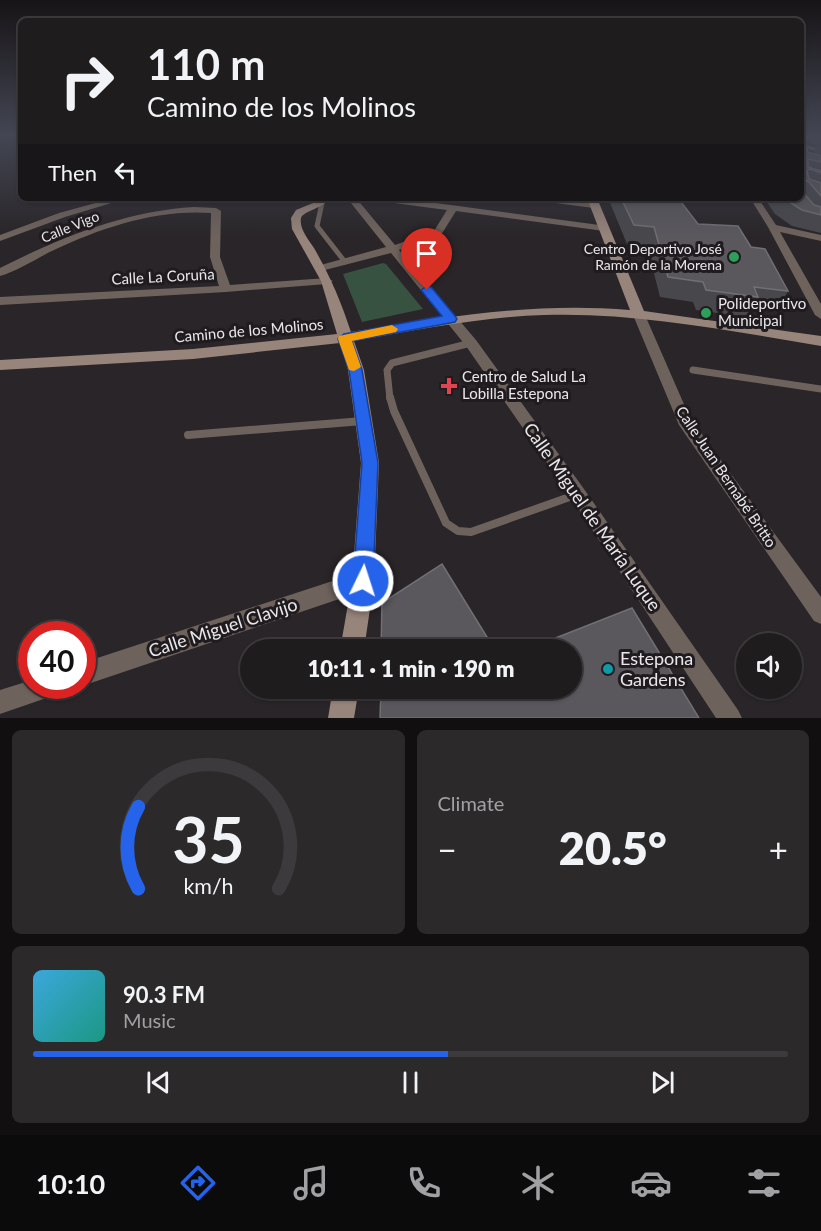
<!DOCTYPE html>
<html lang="en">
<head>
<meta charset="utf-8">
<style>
  :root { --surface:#1f1c1e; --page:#2c292b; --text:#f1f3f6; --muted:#a1a1a4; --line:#3c3a3c; --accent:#2563eb }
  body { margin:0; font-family:Lato,sans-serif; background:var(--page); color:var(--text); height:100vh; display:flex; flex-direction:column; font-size:22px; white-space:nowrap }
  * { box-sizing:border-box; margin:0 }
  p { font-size:20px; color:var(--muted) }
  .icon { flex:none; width:33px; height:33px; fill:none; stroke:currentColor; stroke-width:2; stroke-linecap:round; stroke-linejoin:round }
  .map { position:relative; height:718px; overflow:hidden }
  .side { display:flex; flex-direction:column; gap:12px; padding:12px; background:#110f10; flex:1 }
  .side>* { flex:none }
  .banner { position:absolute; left:18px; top:18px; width:786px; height:183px; border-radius:9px; box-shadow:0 2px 4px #0004,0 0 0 2px var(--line); background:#1f1c1e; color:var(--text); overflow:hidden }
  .controls { position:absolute; left:736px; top:633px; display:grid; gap:12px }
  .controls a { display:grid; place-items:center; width:66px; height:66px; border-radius:50%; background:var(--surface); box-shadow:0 2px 4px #0004,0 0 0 2px var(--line); font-size:30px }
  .speed { position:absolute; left:18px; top:621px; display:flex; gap:12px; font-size:30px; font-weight:700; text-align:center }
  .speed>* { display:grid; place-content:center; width:78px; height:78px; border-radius:50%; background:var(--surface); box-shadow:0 2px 4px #0004,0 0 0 2px var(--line); line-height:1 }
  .speed .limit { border:9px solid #d22; background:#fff; color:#111 }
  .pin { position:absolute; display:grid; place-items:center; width:51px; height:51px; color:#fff; margin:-62px -26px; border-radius:50% 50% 50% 0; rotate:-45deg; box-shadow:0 0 6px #0007 }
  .pin .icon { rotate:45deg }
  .me { position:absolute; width:66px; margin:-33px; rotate:4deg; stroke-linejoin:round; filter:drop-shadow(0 0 4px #0008) }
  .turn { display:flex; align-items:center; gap:21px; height:126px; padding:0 30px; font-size:27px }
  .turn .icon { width:78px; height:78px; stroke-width:2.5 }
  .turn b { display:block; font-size:42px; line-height:51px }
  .then { display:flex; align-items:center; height:57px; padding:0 30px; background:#0003; gap:12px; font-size:22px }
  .big { font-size:45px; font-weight:800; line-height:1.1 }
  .side .card { flex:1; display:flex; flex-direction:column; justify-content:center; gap:9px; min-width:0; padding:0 21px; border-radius:9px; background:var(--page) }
  .side .dial { align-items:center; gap:0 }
  .dial svg { height:156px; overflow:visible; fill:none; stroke:var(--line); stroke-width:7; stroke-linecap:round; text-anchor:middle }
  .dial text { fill:var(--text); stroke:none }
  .song { display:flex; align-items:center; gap:18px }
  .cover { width:72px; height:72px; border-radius:9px; background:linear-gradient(135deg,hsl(200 70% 55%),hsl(170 70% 35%)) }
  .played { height:6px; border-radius:3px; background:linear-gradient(90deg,var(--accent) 55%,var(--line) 55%) }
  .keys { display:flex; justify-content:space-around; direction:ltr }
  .heat { display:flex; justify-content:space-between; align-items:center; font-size:33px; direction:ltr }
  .side .tiles { flex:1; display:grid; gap:12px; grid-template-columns:1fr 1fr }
  .card:last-child { grid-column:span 2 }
  .trip { position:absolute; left:240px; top:639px; width:342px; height:60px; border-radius:30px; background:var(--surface); box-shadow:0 2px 4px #0004,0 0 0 2px var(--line); font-weight:800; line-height:60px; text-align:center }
  .menu { display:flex; height:96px; justify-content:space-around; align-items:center; background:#0c0b0c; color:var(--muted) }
  .menu .icon { width:42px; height:42px }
  .menu .active { color:var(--accent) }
  .menu b { font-size:27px; color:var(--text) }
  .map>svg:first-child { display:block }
</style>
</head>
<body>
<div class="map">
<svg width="821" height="718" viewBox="0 0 821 718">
  <rect width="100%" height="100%" fill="#292528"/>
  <path fill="#385242" d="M383,263L386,264L423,309L362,322L343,274Z"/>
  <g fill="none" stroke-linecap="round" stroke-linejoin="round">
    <path stroke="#6e625c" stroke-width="5" d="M322,203L317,226L345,262"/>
    <path stroke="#6e625c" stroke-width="7" d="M693,370L821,389
      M390,399L387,370L392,363L471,343"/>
    <path stroke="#6e625c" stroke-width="8" d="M390,397L394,411L446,523L458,531L471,532L578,494
      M188,435L363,421"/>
    <path fill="#6e625c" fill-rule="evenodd" d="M801,143L821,149V153L801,147Z
      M114,198H128L65,217L0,241V235L59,213Z
      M347,198H356L395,245L434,231L447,210L379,201L375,198H399L607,226L609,228L604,231L456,211L441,235L399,250L476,340L584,489L738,710L742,718H716L572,499L466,346L391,253L321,271L317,270V266L386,247Z
      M536,198H560L594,202L598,205L594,208L540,201Z
      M750,198H758L776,225L821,235V241L780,232L821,304V319L815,315L768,227Z
      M194,207L216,208L221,211L220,257L230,285L327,278L333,281L327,284L226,292L0,305V297L219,286L210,257L211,213C157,209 103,227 54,250C37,258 18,271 0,276V268L4,266C64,236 127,211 194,207Z
      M639,311L645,315L690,418L821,597V624L814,621L679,425L633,315Z
      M363,571L370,574L373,581L370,588L363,591L82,686H80H82V663Z
      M32,680V686H62L58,694L0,714V690Z"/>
    <path fill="#97847a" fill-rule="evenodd" d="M320,198H330C324,208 303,211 301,218C299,229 309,240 314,248C331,278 340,299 351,332C446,317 533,302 630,310L587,198H597L644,311L821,336V346C730,331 637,312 544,315C480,317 417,330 354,341L364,370L379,463L374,581L364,650H340L352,581L361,463L348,370L340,343L193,359L0,370V360L193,349L337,334L321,281L292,229L291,218L296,210L318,201Z
      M333,688H359L354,718H328Z"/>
  </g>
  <path fill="#48474c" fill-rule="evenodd" d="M801,136H821V233L792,226L775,214L764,198H801ZM808,143L818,146L813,153L808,152L807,147Z
    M608,198H678L698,224L751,247L788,291L776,312L751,308L746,317L696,310L693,302L660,297L647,246L627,244Z"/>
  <path fill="#343236" d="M812,137L804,150L802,151L806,142L807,138Z"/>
  <path fill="#5a585d" stroke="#706f73" stroke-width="1.5" d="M801,136H811L812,137L807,138L806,142L801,141Z
    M806,145L808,152L821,156V162L808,159V167L821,171V173L810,169L807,171L809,179L821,183V196L808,181H801V146Z
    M801,190L814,205L821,207V215L802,210L783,198H801Z
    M621,198H678L698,224L738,226L751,247L765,249L788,291L754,287L758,297L706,290L703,282L668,277L654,227L634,225Z
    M442,564L495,650H381L382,603Z
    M632,608L699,718H380L381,688H572V650H525Z"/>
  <linearGradient id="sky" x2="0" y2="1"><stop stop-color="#171416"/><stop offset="0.57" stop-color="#434653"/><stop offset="1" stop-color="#434653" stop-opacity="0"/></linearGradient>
  <rect width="821" height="237" fill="url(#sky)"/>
  <path fill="#2563eb" stroke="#184099" stroke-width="1.5" d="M427,286L431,287L455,316L457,319L455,322L352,341L362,370L378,463L373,581L370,588L363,591L356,588L353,581L362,463L349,370L338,339L344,334L442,316L421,290Z"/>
  <path fill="#f59e0b" d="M392,325L398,329L396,332L352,341L361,367L354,371L349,370L338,339L339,336Z"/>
  <g fill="#2e9e5b" stroke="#1f1b1f" stroke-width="2">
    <circle cx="734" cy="257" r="6"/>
    <circle cx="706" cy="313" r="6"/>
  </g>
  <path fill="#e0444e" stroke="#1f1b1f" stroke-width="2" d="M446 377h6v6h6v6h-6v6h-6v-6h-6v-6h6z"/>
  <circle fill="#0f9aa8" stroke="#1f1b1f" stroke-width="2" cx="608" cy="669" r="6"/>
  <g text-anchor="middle" stroke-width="6" stroke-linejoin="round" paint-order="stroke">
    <g font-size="14" fill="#eae7ea" stroke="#1f1b1f">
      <text transform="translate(70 227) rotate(-22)" y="5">Calle Vigo</text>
    </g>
    <g font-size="14" fill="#eae7ea" stroke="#1f1b1f" text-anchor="end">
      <text x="722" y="254">Centro Deportivo José<tspan x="722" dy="16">Ramón de la Morena</tspan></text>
    </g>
    <g font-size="15" fill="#eae7ea" stroke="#1f1b1f">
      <text transform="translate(163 277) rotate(-3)" y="5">Calle La Coruña</text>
      <text transform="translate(249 331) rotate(-5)" y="5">Camino de los Molinos</text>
      <text transform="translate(726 477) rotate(56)" y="5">Calle Juan Bernabé Britto</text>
    </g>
    <g font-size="15" fill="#eae7ea" stroke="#1f1b1f" text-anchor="start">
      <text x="718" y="309">Polideportivo<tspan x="718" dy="17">Municipal</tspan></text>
      <text x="462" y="382">Centro de Salud La<tspan x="462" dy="17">Lobilla Estepona</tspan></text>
    </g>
    <g font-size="18" fill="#eae7ea" stroke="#1f1b1f">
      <text transform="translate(592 517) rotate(55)" y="6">Calle Miguel de María Luque</text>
      <text transform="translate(223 628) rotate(-18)" y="6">Calle Miguel Clavijo</text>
    </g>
    <g font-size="18" fill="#eae7ea" stroke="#1f1b1f" text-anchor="start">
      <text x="620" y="665">Estepona<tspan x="620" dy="21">Gardens</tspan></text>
    </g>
  </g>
</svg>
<div class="controls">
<a><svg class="icon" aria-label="sound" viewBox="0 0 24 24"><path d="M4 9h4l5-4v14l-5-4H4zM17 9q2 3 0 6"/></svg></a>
</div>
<div class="speed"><div class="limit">40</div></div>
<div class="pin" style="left:427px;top:290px;background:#d93025"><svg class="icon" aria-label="arrive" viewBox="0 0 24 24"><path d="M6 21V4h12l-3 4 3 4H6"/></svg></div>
<svg class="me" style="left:363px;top:581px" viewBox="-20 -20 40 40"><circle r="17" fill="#2563eb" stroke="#fff" stroke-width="3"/><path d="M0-11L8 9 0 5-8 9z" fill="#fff"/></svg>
<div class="trip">10:11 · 1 min · 190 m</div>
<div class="banner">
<div class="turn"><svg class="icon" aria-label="right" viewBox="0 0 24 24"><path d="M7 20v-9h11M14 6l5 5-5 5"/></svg><div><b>110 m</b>Camino de los Molinos</div></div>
<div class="then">Then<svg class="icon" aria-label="left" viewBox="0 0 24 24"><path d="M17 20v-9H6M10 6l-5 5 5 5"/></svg></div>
</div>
</div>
<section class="side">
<div class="tiles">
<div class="card dial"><svg viewBox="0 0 100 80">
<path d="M14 69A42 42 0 1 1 86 69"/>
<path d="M14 69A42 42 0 0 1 14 27" stroke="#2563eb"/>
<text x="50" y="56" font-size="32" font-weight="700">35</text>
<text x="50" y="72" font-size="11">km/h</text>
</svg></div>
<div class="card"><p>Climate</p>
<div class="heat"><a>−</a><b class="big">20.5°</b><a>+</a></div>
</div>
<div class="card">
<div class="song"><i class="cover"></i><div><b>90.3 FM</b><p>Music</p></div></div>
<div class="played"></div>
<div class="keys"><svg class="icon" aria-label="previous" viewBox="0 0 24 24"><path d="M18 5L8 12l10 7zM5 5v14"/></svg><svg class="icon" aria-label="pause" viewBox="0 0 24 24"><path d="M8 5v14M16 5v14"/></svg><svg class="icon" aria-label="next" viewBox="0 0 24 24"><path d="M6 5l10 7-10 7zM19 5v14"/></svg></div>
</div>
</div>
</section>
<nav class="menu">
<b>10:10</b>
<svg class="icon active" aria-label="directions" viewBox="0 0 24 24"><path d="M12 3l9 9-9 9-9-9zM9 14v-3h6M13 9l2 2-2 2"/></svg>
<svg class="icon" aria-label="music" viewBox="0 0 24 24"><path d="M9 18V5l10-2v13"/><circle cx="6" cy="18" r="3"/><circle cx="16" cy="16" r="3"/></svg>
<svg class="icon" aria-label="phone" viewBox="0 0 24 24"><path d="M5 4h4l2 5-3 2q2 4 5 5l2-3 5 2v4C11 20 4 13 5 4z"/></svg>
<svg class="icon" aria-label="climate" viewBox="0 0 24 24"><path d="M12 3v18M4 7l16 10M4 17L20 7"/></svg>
<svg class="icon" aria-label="car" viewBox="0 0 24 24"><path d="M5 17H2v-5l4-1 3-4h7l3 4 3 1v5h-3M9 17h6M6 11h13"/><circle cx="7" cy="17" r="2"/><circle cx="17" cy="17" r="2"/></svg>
<svg class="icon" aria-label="filters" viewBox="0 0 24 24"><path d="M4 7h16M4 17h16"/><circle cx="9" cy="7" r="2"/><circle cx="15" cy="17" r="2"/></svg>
</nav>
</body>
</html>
